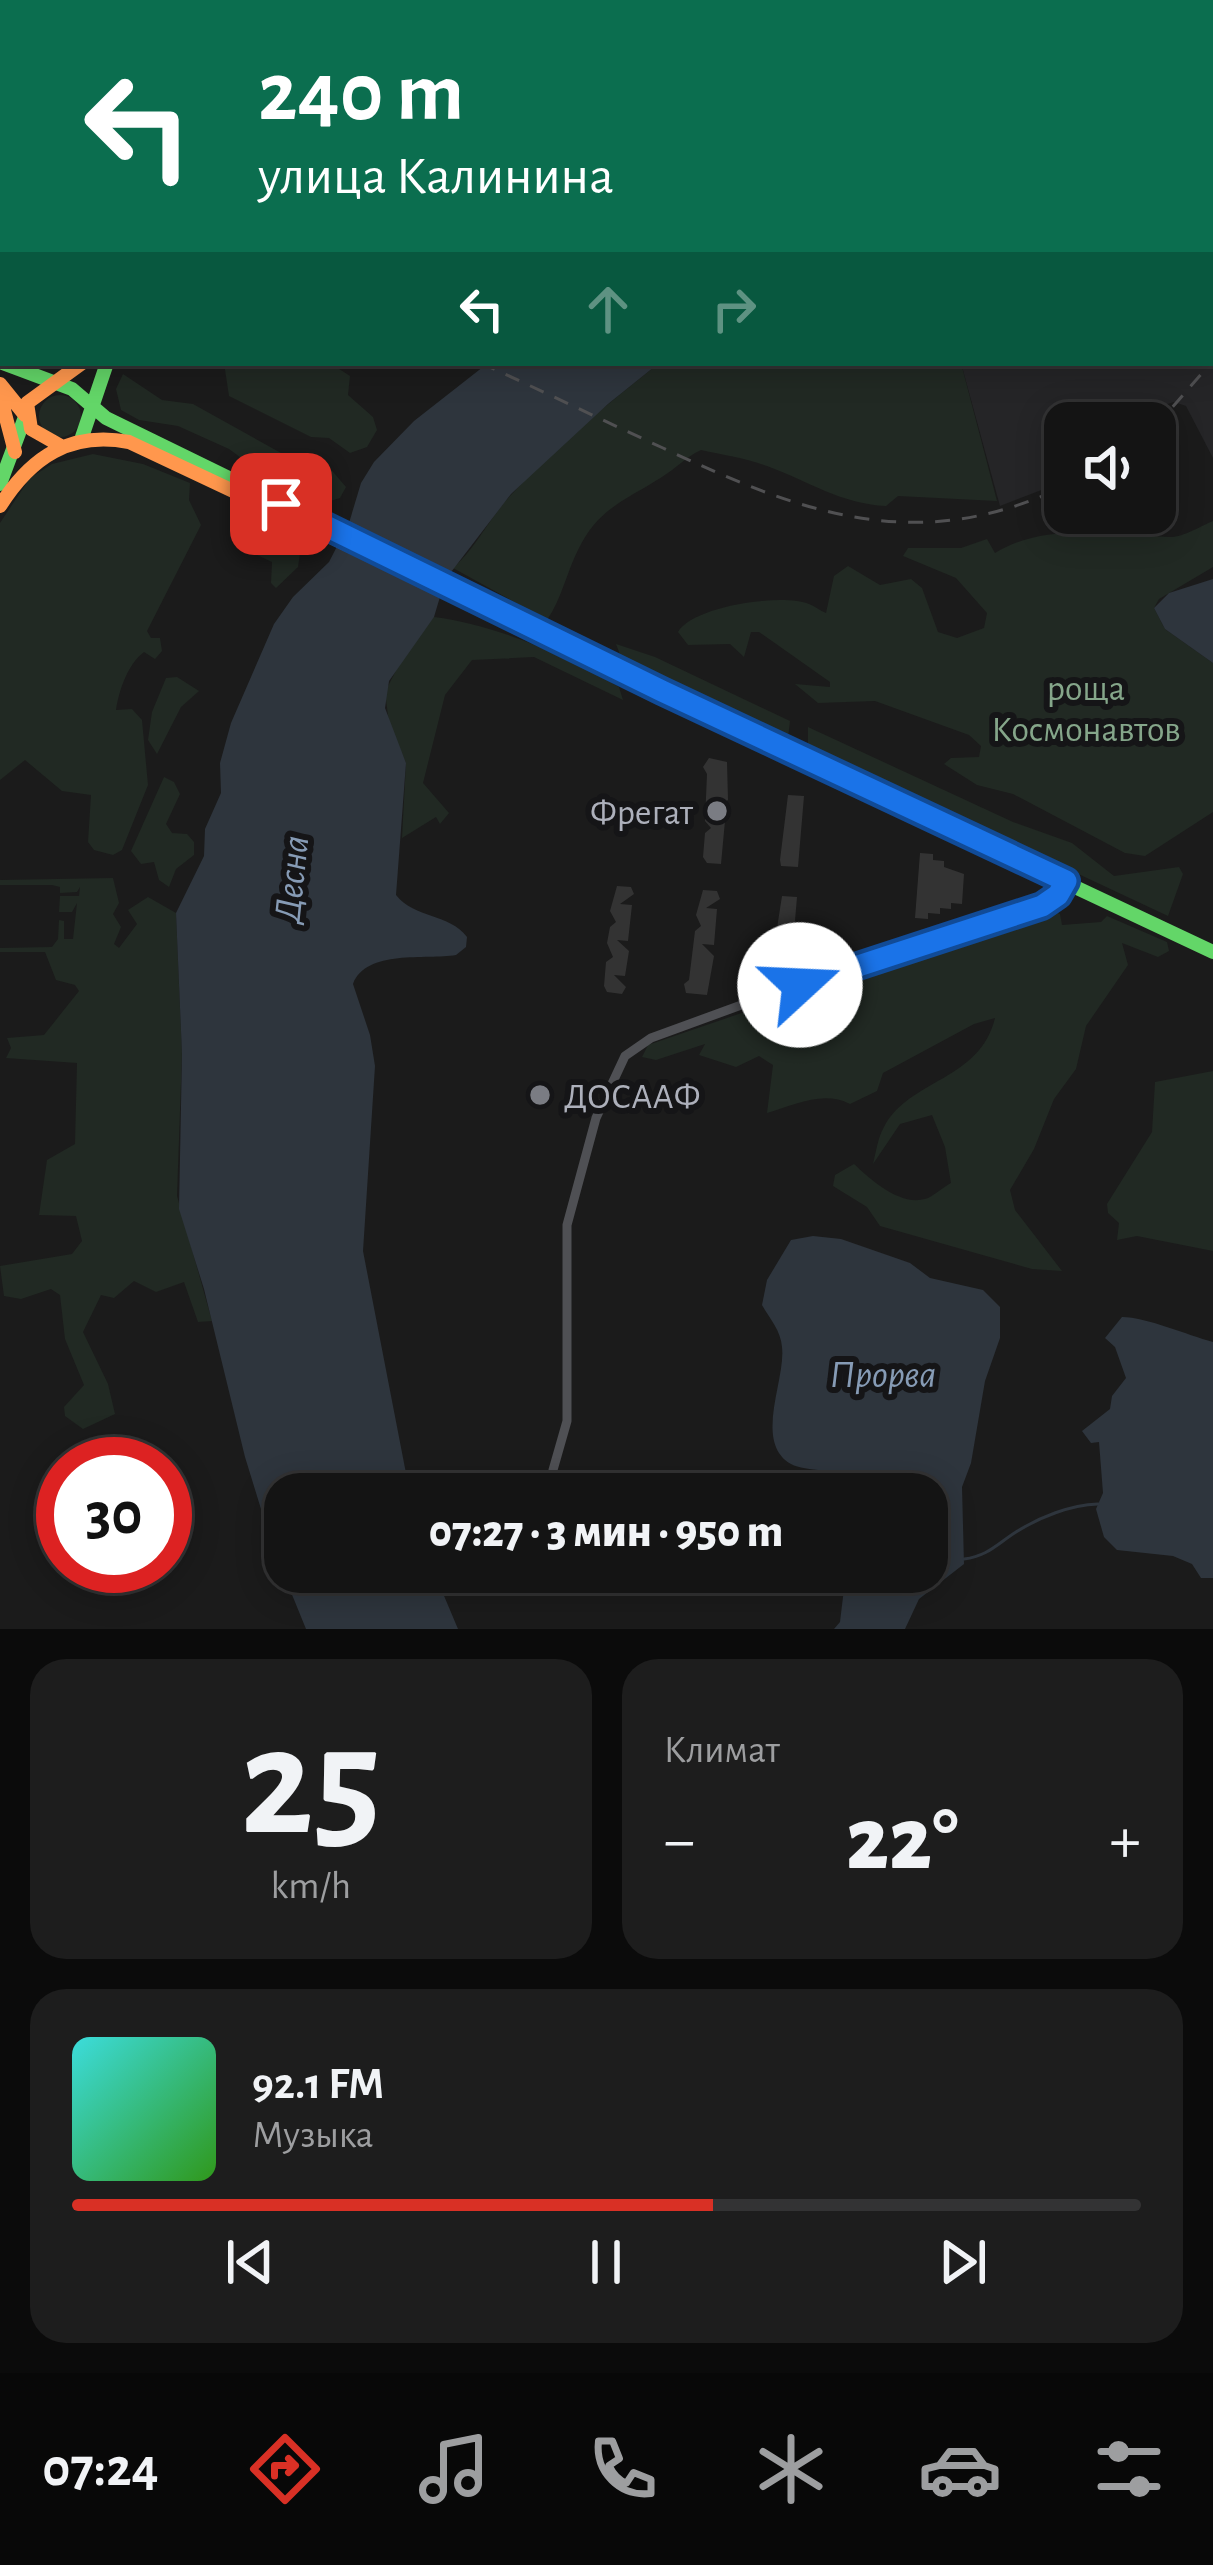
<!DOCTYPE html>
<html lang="ru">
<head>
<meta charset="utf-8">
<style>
  :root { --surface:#141414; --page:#1d1d1d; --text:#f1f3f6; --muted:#9d9ea0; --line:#333334; --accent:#d93025 }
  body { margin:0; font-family:"Alegreya Sans",sans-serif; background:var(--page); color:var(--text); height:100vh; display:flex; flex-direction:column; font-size:45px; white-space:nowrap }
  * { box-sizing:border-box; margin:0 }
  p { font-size:39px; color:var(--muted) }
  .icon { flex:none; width:66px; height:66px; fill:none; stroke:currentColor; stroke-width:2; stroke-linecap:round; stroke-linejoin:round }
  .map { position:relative; height:1629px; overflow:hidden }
  .drawer { display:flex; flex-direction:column; gap:30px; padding:30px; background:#0b0b0b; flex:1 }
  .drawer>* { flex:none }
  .top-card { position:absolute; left:0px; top:0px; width:1215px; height:366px; box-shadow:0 6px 30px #0003,0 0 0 3px var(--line); background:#0b6e4f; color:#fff; overflow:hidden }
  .controls { position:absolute; left:1044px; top:402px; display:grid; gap:24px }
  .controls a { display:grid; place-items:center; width:132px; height:132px; border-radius:24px; background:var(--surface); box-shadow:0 6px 30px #0003,0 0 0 3px var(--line); font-size:60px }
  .speed { position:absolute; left:36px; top:1437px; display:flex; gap:24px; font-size:60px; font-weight:700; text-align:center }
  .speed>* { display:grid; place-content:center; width:156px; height:156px; border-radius:50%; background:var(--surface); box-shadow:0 6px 30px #0003,0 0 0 3px var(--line); line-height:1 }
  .speed .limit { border:18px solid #d22; background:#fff; color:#111 }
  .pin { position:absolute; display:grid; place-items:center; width:102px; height:102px; color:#fff; margin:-51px; border-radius:24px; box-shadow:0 6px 18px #0006 }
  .me { position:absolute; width:132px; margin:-66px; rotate:70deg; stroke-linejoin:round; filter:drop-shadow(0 0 9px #0008) }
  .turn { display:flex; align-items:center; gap:42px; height:252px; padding:0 60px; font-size:54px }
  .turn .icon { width:156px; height:156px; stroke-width:2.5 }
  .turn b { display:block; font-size:84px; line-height:102px }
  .lanes { display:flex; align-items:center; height:114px; padding:0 60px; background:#0003; justify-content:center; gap:60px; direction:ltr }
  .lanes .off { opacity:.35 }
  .big { font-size:90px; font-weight:800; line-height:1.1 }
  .drawer .tile { flex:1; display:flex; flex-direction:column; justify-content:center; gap:18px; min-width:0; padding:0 42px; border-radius:36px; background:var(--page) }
  .drawer .dial { align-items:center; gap:0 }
  .dial b { font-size:156px; line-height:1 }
  .song { display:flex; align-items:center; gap:36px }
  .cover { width:144px; height:144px; border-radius:18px; background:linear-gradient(135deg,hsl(180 70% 55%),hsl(110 70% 35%)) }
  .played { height:12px; border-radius:6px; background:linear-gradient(90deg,var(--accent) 60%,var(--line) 60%) }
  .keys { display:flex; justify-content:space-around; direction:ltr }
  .heat { display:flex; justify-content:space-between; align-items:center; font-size:66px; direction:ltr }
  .drawer .tiles { flex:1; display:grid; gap:30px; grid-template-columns:1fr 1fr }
  .tile:last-child { grid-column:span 2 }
  .trip { position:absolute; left:264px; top:1473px; width:684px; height:120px; border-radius:36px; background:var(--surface); box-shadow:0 6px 30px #0003,0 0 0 3px var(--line); font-weight:800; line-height:120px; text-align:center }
  .menu { display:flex; height:192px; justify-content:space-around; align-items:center; background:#080808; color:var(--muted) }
  .menu .icon { width:84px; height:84px }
  .menu .selected { color:var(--accent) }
  .menu b { font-size:54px; color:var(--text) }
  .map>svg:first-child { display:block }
</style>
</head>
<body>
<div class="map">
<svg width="1213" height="1629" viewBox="0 0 1213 1629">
  <rect width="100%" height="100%" fill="#1b1b1b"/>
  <path fill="#252527" d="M1213,256V458L1186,406L1174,402L1164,405L1145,423H1065V481L1000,506L961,363H1212Z"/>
  <path fill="#212923" d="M490,0H1213V41L1212,3H467Z
    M224,363H330L350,376L348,395L373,417L377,430L367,447L350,453L329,438L311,437L229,396Z
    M659,363H961L997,501L898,496L886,506C841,504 808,481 767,466C746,458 723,455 701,450C686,457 675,469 662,477C626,500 598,508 578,550C566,574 562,598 547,620L453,568C477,547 489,518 511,495C555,446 608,404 659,363Z
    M123,374L162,400L193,404L281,453L328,466L346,487L340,498L327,502L278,485L229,449L178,426L139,420L121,410L116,389Z
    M39 416a21 21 0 1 1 42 0a21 21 0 1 1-42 0Z
    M93,454L143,464L190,483L189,500L201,525L147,631L151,638H160L162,651L155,659L144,652C128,664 119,690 116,710L132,709L142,720L148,785L122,850L113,855L94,850L88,842L91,795L62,791L25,760L0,780V523L30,478L52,464Z
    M1213,521V567L1159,599L1154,608L1165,629L1213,663V812L1145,856L1125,853L1013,794L977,785L944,764L951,758L979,757L981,746L969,735L875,701L818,703L795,684L830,687V682L759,632H751L744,657L730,644L688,645L678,632C693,606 782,593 809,604C815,606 820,611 826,613L834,576L848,566L880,585L911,579L922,588L938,632L957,638L984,628L987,613L956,578L903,556L908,548H961L987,539L995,553C1044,522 1116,534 1169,537C1182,538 1201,526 1213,521Z
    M250,525L275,533L300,553L298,567L276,588L271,583L272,562L234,544Z
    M434,617C497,625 565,655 619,687L623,700L534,657L472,660L445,695L423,783L449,813L440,824L436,817L402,838L406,763L389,723L385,692L405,653Z
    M616,644L655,657L790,721L788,738L622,660Z
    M177,677L199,691L181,707L157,754L148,740L152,712L166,678Z
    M808,727L1013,822L1072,843L1114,876L1179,867L1183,874L1168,916L808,747Z
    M164,777L174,782L180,794L166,824L172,833L187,834L194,842V855L176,869L169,887L159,880L154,862L141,864L131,851Z
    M113,878L119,903L113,914L121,927L114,944L119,948L137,924L128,910L148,897L176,913L182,1054L177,1196L212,1321L198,1322L184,1282L156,1292L134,1281L114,1298L101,1295L83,1332L108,1384L115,1414L83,1429L65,1416L64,1407L84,1385L65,1339L60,1295L51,1289L21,1299L4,1296L0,1266L72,1254L82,1241L76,1216L39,1215L47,1160L75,1144L77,1063L6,1058L11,1048L7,1038L44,1035L79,991L75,985L56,980L45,952H0V948L52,947L58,939L59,920L64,921V939H73L77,903L72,912H59L60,896H79L80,887L77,892L60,893V887L52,885H0V880Z
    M1049,908L1060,914L1062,925L1101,922L1107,916L1167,942L1169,951L1158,957L1122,943L1128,965L1086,1026L1076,1069L1054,1099L1034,1149L1010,1190L1015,1210L1062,1271L1032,1269L880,1226L867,1207L833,1186L835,1175L854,1164C870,1179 899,1206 925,1199C933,1197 943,1187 951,1183L945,1147L932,1115L900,1124L873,1164C876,1152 878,1137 884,1127C909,1079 980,1081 995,1018L974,1024L883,1073L877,1091L850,1104C823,1090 795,1105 767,1113L773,1065L759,1056L736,1067L699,1055L705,1044L656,1060L642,1057L648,1045Z
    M1213,1071V1251L1137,1236L1117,1240L1119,1223L1108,1213L1107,1204L1152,1132L1155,1082Z"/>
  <path fill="#2e353d" d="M488,363H659L608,404L511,494L445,580L434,617L389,681L385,708L406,763L396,895C415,919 449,913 467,937L466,947L456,955C426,960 366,949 353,984L370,1035L375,1066L363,1251L410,1494H285V1572H434L458,1629H306L273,1548L245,1457L204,1289L179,1209L182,1054L176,913L204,856L205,829L221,793L220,763L231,723L274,624L293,597L329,562L349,523L361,483L374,462L414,421Z
    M1213,579V663L1165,629L1154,608L1169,593Z
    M813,1236L841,1239L910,1263L930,1278L983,1290L1000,1307V1338L985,1381L971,1463L962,1487L964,1564L919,1599L905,1629H834L840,1622L846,1572H927V1494H865L857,1473C839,1470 806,1472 791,1464C753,1442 786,1380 782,1347C781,1331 770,1319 762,1305L767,1280L791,1240Z
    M1122,1317C1146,1317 1187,1335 1213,1342V1578H1201L1192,1564L1173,1556L1117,1550L1104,1537L1096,1509L1103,1493L1099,1442L1091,1443L1082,1431L1110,1409L1112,1396L1126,1378L1115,1347L1105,1338Z"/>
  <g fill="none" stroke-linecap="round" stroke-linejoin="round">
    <path stroke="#2e353d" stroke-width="3" d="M964,1559C988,1556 997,1544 1016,1532C1040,1517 1070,1505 1098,1504"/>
  </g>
  <path fill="#333" d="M709,758L727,762L728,800L714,810H726L721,864L707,863L703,857L705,833L711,828L705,821L707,774L703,767Z
    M788,795L804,796L798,867L781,866L780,860Z
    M920,853L933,854V860L944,861V867L964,874L962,904L951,903V909L940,908V914L928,913V919L915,918Z
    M617,886L631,887L634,894L620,904L632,905L628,941L617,940L629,951L625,976L614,975L626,987L622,994L607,992L604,986L606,962L613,957L607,943L610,927L616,922L610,911Z
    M703,890L717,891L720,899L706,908L717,909L714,945L702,944L714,956L707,995L686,993L684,984L689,980L695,931L701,926L696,915Z
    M782,896L797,897L791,968L776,967L773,954Z"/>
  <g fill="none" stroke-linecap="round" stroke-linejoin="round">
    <path stroke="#4f5054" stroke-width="9" d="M559,0L564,3
      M553,1470L567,1421V1225L596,1118L625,1056L651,1038L755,1000L1042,906L1056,897L1067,881"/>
    <path stroke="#63d668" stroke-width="14" d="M280,3L281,0
      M0,362L72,389L106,418L364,544
      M82,437L107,363
      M0,484L25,417
      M616,671L1213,952"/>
    <path stroke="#ff974d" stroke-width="14" d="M0,384L25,415
      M0,395L15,452
      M61,446L31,429L27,403L82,363
      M0,506C31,457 70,431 129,442L616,671"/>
    <path stroke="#b3261e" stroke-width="14" d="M298,3L299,0"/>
    <path stroke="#505052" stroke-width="3" stroke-dasharray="15 12" stroke-linecap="butt" d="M481,363C542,391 602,420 663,448C801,513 917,557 1065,486
      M1155,427L1211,363"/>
  </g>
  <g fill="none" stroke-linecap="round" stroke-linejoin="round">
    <g stroke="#114b97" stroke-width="30">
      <path id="route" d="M281,504L662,691L1066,881L1058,895L1042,906L800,985"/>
    </g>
    <use href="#route" stroke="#1a73e8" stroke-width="21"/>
  </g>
  <g fill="#7a7c83" stroke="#151517" stroke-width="4.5">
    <circle cx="717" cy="811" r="12"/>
    <circle cx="540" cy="1095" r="12"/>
  </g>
  <g text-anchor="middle" stroke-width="12" stroke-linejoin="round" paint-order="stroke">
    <g font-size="36" fill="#85a68a" stroke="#151517">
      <text x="1086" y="700">роща<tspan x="1086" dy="41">Космонавтов</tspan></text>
    </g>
    <g font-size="36" fill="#adb0bb" stroke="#151517" text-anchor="end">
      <text x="693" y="824">Фрегат</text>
      <text x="564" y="1108" text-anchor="start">ДОСААФ</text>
    </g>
    <g font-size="39" font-style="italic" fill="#869bb5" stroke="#151517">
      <text transform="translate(290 879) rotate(-84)" y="14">Десна</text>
      <text x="883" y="1387">Прорва</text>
    </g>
  </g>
</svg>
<div class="controls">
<a><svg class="icon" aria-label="sound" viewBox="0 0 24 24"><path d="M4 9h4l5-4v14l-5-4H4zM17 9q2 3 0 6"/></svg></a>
</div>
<div class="speed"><div class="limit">30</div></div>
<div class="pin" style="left:281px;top:504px;background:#d93025"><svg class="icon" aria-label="arrive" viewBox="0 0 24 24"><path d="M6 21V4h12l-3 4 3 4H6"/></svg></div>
<svg class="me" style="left:800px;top:985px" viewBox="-20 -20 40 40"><circle r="19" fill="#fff"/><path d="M0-13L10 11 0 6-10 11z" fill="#1a73e8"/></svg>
<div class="trip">07:27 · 3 мин · 950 m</div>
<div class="top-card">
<div class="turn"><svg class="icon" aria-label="left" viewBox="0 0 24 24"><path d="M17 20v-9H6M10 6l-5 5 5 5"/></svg><div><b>240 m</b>улица Калинина</div></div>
<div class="lanes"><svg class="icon" aria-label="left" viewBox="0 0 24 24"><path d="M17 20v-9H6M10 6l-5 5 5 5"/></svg><svg class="icon off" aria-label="ahead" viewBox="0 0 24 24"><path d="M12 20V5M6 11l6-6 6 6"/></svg><svg class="icon off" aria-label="right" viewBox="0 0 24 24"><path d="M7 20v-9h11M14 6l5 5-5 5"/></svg></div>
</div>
</div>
<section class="drawer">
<div class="tiles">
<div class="tile dial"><b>25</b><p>km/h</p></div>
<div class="tile"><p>Климат</p>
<div class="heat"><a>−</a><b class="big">22°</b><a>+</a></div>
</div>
<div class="tile">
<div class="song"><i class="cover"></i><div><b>92.1 FM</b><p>Музыка</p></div></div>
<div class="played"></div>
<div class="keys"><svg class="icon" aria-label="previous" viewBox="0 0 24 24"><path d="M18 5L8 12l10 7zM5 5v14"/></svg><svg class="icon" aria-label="pause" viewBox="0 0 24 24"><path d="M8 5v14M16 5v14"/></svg><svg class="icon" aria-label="next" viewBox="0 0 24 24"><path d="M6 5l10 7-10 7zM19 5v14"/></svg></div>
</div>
</div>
</section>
<nav class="menu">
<b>07:24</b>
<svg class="icon selected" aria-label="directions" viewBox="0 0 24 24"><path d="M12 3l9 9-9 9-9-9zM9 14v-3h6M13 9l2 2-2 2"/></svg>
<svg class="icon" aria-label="music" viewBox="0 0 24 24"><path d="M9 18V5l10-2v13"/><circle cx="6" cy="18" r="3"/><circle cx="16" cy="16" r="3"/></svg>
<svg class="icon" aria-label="phone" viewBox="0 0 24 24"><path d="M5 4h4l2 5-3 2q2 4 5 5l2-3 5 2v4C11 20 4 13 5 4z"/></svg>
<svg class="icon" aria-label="climate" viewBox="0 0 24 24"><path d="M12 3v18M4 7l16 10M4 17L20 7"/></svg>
<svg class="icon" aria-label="car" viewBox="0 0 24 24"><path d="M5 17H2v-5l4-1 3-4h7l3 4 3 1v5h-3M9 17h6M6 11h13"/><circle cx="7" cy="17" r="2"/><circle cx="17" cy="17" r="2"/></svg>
<svg class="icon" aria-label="filters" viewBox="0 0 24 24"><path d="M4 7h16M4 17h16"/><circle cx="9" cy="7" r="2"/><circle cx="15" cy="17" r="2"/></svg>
</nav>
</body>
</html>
